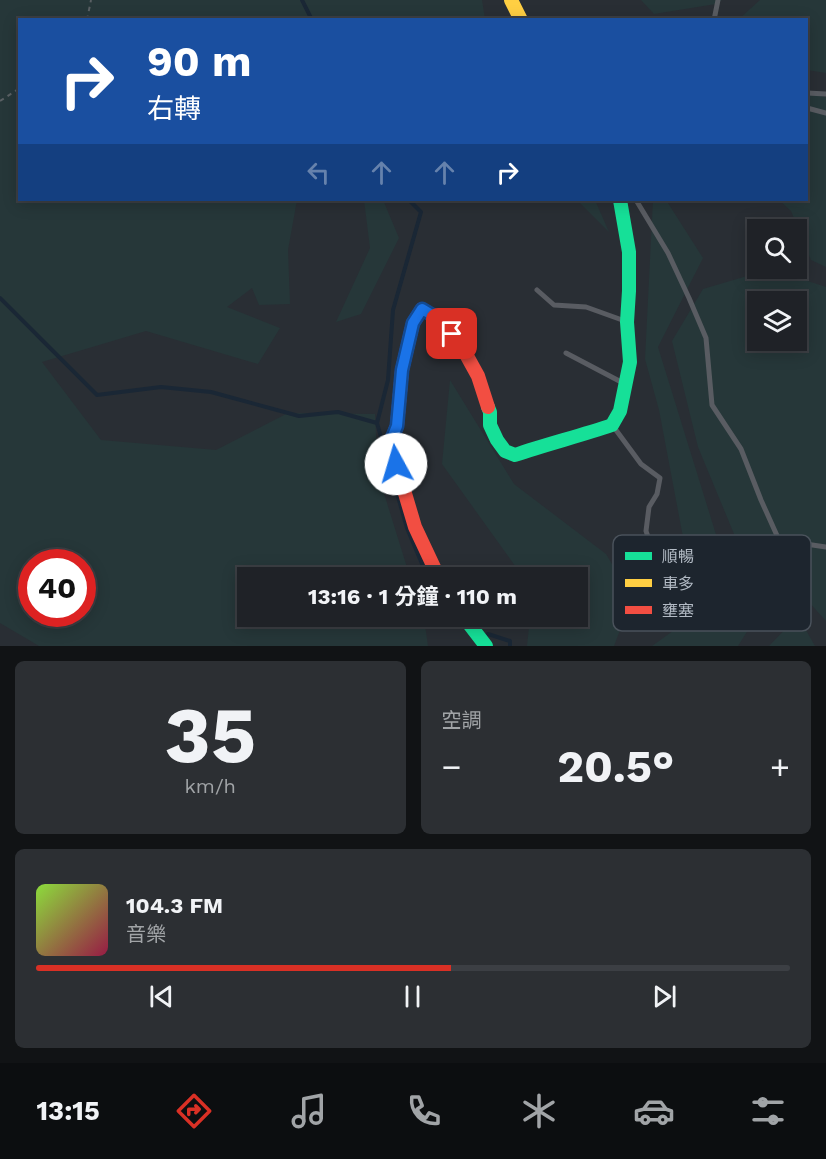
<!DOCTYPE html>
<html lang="zh-TW">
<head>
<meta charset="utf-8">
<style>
  :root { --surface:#1f2227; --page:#2c2f33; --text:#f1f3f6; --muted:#a1a4a7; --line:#3c3f44; --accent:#d93025 }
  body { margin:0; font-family:"Work Sans","Noto Sans TC",sans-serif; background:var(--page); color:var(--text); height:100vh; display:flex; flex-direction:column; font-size:22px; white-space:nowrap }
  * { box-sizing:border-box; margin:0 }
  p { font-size:20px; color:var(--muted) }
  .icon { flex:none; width:33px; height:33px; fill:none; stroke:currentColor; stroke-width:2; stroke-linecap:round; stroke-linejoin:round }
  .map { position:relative; height:646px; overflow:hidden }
  .drawer { display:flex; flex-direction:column; gap:15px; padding:15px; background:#111315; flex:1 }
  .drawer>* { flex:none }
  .banner { position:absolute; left:18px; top:18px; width:790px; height:183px; border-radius:0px; box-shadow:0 3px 15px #0003,0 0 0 2px var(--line); background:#1a4fa0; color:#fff; overflow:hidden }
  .controls { position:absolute; left:747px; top:219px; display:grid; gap:12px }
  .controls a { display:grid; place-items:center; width:60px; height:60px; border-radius:0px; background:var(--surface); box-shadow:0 3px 15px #0003,0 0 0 2px var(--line); font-size:30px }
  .speed { position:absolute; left:18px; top:549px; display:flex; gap:12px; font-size:30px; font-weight:700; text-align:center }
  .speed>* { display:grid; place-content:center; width:78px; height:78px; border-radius:50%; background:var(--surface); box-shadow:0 3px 15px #0003,0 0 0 2px var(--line); line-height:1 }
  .speed .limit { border:9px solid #d22; background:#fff; color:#111 }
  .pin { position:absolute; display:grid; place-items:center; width:51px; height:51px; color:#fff; margin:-26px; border-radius:12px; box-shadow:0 3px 9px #0006 }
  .me { position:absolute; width:66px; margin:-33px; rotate:354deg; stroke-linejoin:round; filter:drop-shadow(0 0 4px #0008) }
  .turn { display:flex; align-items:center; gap:21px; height:126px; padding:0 30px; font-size:27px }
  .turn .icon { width:78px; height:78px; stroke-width:2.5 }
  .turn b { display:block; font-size:42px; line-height:51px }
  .lanes { display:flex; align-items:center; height:57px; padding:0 30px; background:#0003; justify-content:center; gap:30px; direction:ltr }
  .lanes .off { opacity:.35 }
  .big { font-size:45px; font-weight:700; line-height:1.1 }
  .drawer .widget { flex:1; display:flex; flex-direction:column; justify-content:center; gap:9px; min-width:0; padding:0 21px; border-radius:9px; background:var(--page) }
  .drawer .dial { align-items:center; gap:0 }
  .dial b { font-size:78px; line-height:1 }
  .song { display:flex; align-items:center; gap:18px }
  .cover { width:72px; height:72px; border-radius:9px; background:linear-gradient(135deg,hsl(90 70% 55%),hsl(340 70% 35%)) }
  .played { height:6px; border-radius:3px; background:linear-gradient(90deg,var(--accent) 55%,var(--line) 55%) }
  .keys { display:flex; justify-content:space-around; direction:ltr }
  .heat { display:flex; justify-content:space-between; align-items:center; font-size:33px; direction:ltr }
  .drawer .tiles { flex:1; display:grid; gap:15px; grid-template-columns:1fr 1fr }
  .widget:last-child { grid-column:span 2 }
  .trip { position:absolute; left:237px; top:567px; width:351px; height:60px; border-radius:0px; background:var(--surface); box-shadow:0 3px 15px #0003,0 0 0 2px var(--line); font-weight:700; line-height:60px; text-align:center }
  .menu { display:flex; height:96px; justify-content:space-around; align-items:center; background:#0c0e10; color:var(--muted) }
  .menu .icon { width:42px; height:42px }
  .menu .active { color:var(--accent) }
  .menu b { font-size:27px; color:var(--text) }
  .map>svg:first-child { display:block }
</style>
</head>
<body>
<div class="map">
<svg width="826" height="646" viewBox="0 0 826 646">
  <rect width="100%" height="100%" fill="#292e34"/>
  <path fill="#263739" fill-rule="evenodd" d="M0,0H482L485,19L20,20V200H297L288,250L290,304L259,305L252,288L227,307L280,328L258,364L146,331L42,362L101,440L216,450L288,413L375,414L378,474L410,577L248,578V616L422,617L425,625L428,646H39L0,623ZM82,562V614H32V562Z
    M641,0H722L716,4L654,14Z
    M760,0H826V73L807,70V20L739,19Z
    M807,93L826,97V267L811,260L791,211L779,200H807Z
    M364,200H383L399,238L361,314L336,322L370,248Z
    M577,200H595L609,232Z
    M653,200H666L703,258L658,347L727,570L620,630L614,646H527L530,617L578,616V578L523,577L442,464L450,380L514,484L606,554L636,604L686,553L659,410L645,359Z
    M771,269L826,287V621L798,590L758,614L738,646H652L751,575L698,447L672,341L703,289ZM758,302H796V340H758Z
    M798,616L815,646H769Z"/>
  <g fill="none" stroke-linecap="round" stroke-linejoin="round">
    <path stroke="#1a2735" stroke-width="4" d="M302,0L312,20
      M0,298L97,395L161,387L211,392L299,416L338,412L377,423L407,528L428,578
      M377,423L388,380L393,310L421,212L409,200
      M444,616L446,620L457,624
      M488,634L510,641V646"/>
    <path stroke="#5a6064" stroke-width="2" stroke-dasharray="4.5 4.5" stroke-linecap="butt" d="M87,20L91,0
      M0,101L20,88"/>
    <path stroke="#595c62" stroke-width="5" d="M714,20L718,0
      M807,93L826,94
      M807,108L826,113
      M636,200L668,253L689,298L706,338L712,405L741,449L761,500L779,540L826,547
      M537,290L554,305L586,307L625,321
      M566,353L625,384
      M613,426L641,464L660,478L657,494L649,507L646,531L658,565"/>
    <path stroke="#16e098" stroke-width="14" d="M488,407L490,412V425L497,440L505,451L515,455C547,444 580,436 612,425L620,411L630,362L627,322L629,291V252L620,200
      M463,616L486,646"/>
    <path stroke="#ffcf43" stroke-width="14" d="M511,0L521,20"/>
    <path stroke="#f24e42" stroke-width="14" d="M439,578L415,527L390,443L397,426L402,370L413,323L422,309L442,321L462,347L478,376L488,407"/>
  </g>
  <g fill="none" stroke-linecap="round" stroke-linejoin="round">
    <g stroke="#114b97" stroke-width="15">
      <path id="route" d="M396,464L390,443L397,426L402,370L413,323L422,309L442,321L452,334"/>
    </g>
    <use href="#route" stroke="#1a73e8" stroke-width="10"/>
  </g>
  <rect x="613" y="535" width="198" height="96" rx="9" fill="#1d252e" stroke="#4a525b" stroke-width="1.5"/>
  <rect x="625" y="552" width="27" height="8" fill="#16e098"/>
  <rect x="625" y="579" width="27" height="8" fill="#ffcf43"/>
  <rect x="625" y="606" width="27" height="8" fill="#f24e42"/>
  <g font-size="16" fill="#b3bbc5">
    <text x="662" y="562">順暢</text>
    <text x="662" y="589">車多</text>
    <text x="662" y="616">壅塞</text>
  </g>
</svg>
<div class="controls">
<a><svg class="icon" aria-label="search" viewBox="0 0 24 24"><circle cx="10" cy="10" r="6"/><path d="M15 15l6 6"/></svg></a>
<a><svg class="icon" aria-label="layers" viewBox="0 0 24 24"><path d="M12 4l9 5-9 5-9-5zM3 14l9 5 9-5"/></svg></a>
</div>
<div class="speed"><div class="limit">40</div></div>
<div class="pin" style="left:452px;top:334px;background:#d93025"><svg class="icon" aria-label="arrive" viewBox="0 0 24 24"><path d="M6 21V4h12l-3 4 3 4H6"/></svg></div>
<svg class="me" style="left:396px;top:464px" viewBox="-20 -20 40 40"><circle r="19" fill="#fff"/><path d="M0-13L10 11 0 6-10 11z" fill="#1a73e8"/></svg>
<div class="trip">13:16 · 1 分鐘 · 110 m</div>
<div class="banner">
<div class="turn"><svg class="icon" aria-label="right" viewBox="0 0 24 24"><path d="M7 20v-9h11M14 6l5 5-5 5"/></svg><div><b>90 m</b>右轉</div></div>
<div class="lanes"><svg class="icon off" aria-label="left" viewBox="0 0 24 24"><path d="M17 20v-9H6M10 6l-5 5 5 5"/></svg><svg class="icon off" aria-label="ahead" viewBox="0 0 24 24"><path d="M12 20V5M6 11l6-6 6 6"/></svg><svg class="icon off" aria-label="ahead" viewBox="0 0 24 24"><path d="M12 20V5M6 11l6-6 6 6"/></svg><svg class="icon" aria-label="right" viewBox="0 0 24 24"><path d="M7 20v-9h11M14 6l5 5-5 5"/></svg></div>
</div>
</div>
<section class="drawer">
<div class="tiles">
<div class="widget dial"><b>35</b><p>km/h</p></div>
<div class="widget"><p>空調</p>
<div class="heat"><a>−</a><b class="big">20.5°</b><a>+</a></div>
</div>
<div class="widget">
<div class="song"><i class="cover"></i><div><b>104.3 FM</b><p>音樂</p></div></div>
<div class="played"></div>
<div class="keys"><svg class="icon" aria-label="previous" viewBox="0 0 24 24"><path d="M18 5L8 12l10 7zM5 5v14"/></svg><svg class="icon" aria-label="pause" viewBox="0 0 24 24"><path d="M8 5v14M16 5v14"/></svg><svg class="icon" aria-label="next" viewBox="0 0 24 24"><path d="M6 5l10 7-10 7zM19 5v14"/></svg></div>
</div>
</div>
</section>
<nav class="menu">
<b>13:15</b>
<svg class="icon active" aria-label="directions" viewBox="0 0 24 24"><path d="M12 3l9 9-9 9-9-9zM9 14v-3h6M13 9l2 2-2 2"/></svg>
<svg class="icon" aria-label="music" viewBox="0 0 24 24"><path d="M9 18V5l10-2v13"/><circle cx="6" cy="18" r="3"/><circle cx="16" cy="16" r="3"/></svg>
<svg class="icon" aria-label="phone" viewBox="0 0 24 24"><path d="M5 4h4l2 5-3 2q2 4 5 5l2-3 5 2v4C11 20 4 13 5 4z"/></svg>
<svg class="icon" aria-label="climate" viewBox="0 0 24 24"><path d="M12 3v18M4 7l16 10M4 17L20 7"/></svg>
<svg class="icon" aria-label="car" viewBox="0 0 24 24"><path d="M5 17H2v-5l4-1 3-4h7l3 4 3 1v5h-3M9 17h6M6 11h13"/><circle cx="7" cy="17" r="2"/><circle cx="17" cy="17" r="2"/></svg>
<svg class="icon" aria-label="filters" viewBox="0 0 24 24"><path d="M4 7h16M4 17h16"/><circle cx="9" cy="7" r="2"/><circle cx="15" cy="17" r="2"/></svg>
</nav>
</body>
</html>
